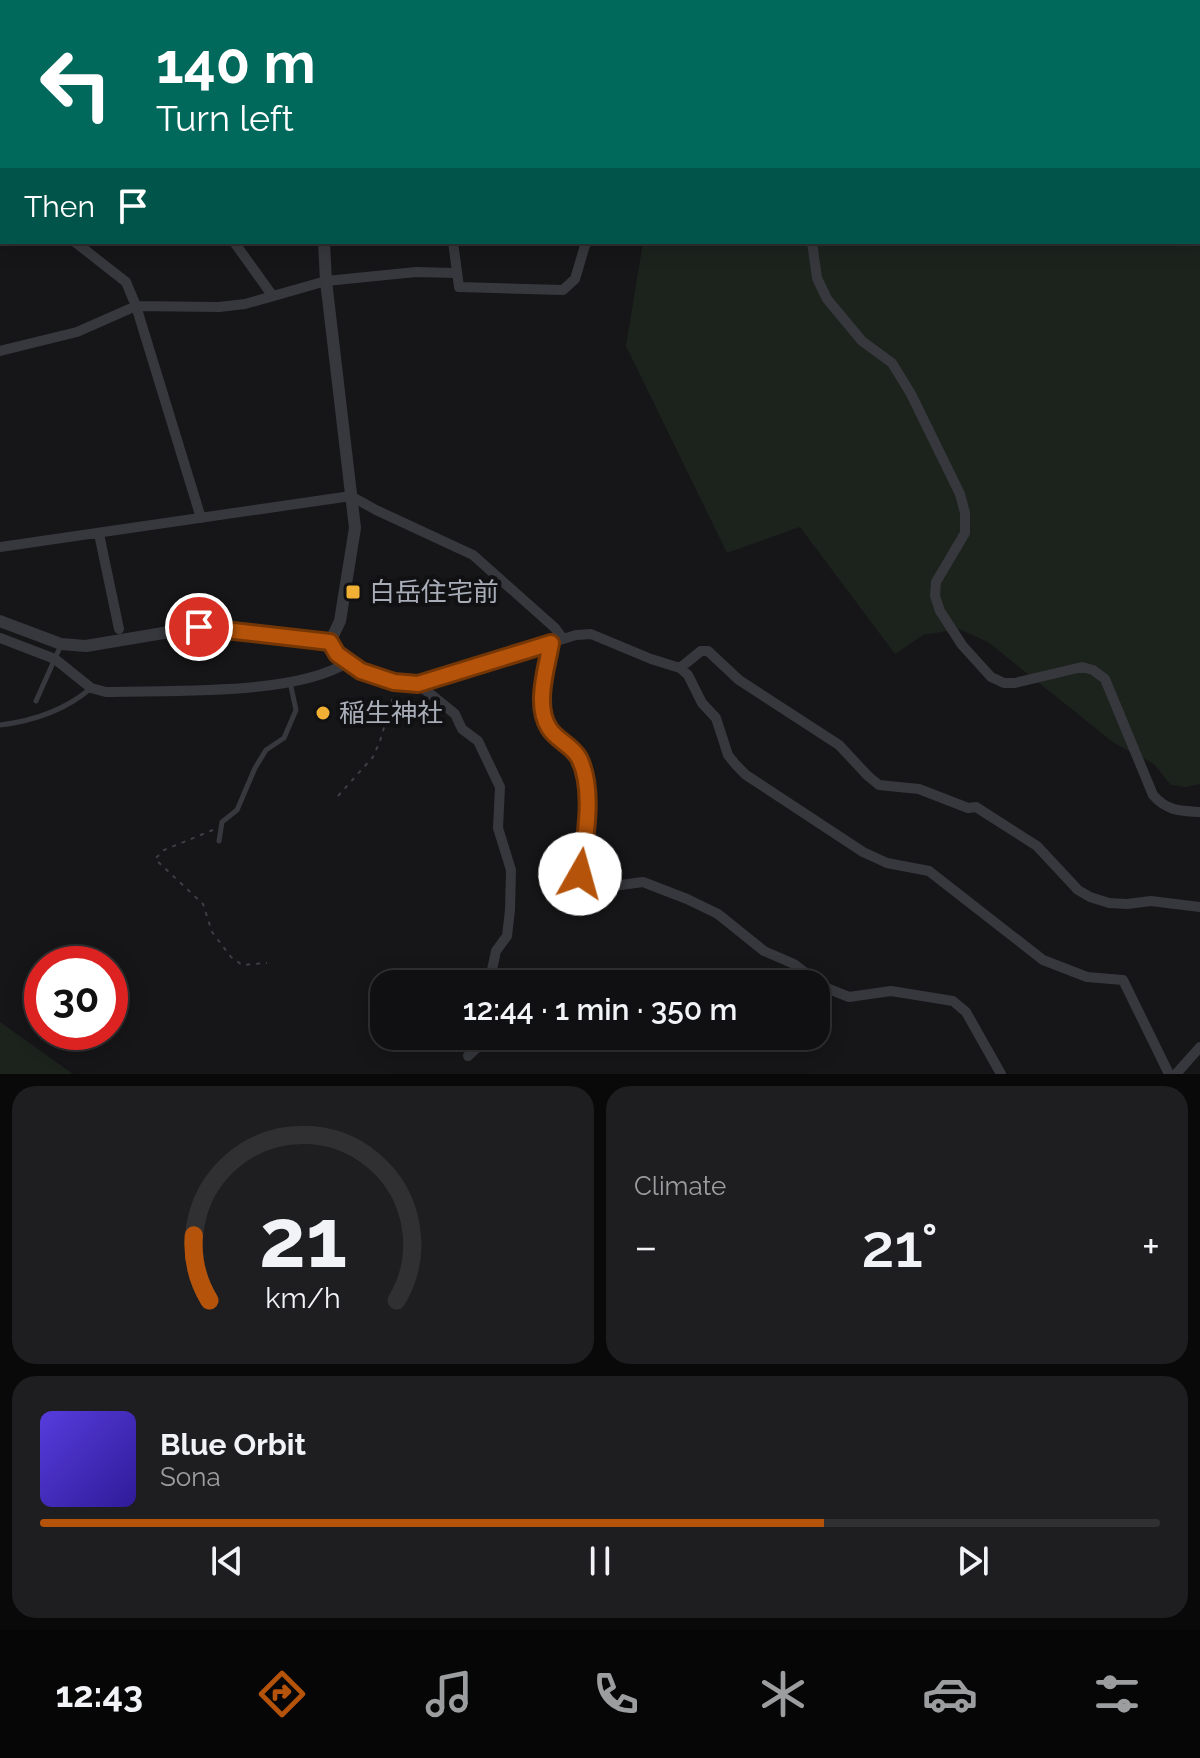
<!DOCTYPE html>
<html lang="en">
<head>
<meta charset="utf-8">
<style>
  :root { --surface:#101012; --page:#1e1e20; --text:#f1f3f6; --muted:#9c9d9f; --line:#303032; --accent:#b45309 }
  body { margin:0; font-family:Raleway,"Noto Sans JP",sans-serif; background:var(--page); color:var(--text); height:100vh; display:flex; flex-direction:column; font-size:30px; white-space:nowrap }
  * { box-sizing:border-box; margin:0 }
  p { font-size:26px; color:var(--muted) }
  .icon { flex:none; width:44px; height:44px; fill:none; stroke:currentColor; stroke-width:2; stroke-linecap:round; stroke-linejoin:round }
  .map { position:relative; height:1074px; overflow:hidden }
  .panel { display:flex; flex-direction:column; gap:12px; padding:12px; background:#09090a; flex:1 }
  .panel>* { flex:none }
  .guide { position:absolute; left:0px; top:0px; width:1200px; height:244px; box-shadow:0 4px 20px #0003,0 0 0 2px var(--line); background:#00695c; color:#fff; overflow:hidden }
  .speed { position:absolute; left:24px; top:946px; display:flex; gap:16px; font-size:40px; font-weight:700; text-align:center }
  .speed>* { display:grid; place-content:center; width:104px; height:104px; border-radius:50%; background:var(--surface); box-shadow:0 4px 20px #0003,0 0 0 2px var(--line); line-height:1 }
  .speed .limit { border:12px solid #d22; background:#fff; color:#111 }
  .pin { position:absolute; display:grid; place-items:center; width:68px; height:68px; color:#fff; margin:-34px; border:4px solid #fff; border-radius:50%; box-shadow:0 2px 8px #0007 }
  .me { position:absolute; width:88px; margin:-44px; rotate:7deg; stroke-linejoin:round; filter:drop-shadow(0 0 6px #0008) }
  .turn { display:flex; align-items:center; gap:28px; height:168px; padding:0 24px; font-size:36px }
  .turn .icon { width:104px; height:104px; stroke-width:2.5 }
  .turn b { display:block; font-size:56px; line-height:68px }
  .then { display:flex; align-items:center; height:76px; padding:0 24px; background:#0003; gap:16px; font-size:30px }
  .big { font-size:60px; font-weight:600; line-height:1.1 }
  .panel .widget { flex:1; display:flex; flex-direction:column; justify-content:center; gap:12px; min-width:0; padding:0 28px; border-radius:24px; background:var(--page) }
  .panel .dial { align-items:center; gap:0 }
  .dial svg { height:208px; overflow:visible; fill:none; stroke:var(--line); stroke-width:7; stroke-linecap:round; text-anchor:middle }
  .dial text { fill:var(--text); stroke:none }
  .song { display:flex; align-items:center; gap:24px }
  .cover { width:96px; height:96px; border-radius:12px; background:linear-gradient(135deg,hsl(250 70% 55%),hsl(250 70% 35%)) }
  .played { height:8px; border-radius:4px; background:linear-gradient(90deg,var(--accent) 70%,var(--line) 70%) }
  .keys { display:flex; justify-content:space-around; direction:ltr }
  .heat { display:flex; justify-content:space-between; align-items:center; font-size:44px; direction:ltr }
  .panel .tiles { flex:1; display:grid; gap:12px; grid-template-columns:1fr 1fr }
  .widget:last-child { grid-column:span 2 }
  .trip { position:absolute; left:370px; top:970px; width:460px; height:80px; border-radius:24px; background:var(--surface); box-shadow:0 4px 20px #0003,0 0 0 2px var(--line); font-weight:600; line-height:80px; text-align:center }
  .dock { display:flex; height:128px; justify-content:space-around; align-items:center; background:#060607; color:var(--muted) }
  .dock .icon { width:56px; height:56px }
  .dock .on { color:var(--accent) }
  .dock b { font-size:36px; color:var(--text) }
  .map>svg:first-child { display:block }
</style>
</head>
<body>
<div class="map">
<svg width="1200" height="1074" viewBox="0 0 1200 1074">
  <rect width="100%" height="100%" fill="#161618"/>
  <path fill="#1c231d" d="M960,0H1200V784L1186,787L1171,785L1154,764L1114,743L988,642L959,629L923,635L895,654L800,527L727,553L626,346L643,242H1198V2H957Z
    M0,1022L73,1074H0Z"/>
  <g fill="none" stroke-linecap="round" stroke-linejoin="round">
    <path stroke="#3d3f44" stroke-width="2" stroke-dasharray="4 6" stroke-linecap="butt" d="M338,796L373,757L380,741L394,694
      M213,830L164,850L155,859L203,904L212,932L231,957L242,965L267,963"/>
    <path stroke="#37383d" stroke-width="5" d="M36,701L61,645
      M0,725C33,721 65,710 90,689
      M219,841L222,822L237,810L255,768L266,750L284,738L296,710L290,682"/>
    <path stroke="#37383d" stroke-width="10" d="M31,0L33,2
      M138,0L139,2
      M180,0L182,2
      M286,2L287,0
      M0,98L2,101
      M0,155L2,158
      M75,242L126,282L136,306L201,518
      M234,242L272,295
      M453,242L459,287L563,290L575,279L586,242
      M812,242L817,278L827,299L862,341L892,363L911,394L960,494L965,513V533L936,582L935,596L940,611L962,645L991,677L1004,683H1015L1082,667L1093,670L1105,679L1153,795C1167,811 1180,811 1200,812
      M0,351L77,332L136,306L219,307L245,304L326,281L416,272L456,273
      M99,534L119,629
      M0,547L351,496L376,510L473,555L555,628L563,639
      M0,638L55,659L91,688L106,692C171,690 295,696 348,662
      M330,642C349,673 384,681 418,684L576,635L591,634L651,659L680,668L688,675L702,703L716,718L728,755L736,765L746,775L863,852L887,863L929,871L1043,960L1087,977L1123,980L1169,1074
      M551,643C547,667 534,705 549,728C556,740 572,745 579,758C595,789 585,841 580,874L588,883L599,888L643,882L687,899L718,914L764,951L794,964L824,987L849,997L891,991L953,1001L966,1012L1001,1074
      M680,668L701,651H708L739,680L839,745L868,776L879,785L919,789L968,808L976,807L1037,846L1078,890L1090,897L1109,903L1127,904L1151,901L1200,907
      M418,684L455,714L462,729L478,741L500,787L498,828L511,870L510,910L507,936L496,951L489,984
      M468,1056L481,1044L483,1036
      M1176,1074L1200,1047"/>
    <path stroke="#37383d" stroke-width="12" d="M313,0V2
      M940,0L942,2
      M197,2L200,0
      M0,131L2,130
      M0,621L61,644L86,646L199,627L330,642L340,621L355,528L326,281L324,242"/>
  </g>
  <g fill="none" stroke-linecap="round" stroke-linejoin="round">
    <g stroke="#753606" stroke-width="20">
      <path id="route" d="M199,627L330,642L337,654L361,671L394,682L418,684L551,643C547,667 534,705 549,728C556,740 572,745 579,758C595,790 585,840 580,874"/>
    </g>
    <use href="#route" stroke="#b45309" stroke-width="14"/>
  </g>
  <g fill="#f2b134" stroke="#111113" stroke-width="3">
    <rect x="345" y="584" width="16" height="16" rx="4"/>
    <circle cx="323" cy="713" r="8"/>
  </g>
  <g text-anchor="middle" stroke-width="8" stroke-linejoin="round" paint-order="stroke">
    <g font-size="26" fill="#a8adb8" stroke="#111113" text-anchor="start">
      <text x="369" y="601">白岳住宅前</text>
      <text x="339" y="722">稲生神社</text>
    </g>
  </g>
</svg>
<div class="speed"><div class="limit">30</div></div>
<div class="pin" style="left:199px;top:627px;background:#d93025"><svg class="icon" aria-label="arrive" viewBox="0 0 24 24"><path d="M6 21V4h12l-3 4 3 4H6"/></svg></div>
<svg class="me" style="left:580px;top:874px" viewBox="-20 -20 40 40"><circle r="19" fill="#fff"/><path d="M0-13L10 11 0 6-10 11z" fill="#b45309"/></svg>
<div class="trip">12:44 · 1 min · 350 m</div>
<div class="guide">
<div class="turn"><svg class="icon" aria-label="left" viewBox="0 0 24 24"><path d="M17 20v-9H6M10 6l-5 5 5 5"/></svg><div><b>140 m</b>Turn left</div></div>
<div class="then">Then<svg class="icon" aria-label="arrive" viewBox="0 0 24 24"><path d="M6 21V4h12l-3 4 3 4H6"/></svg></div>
</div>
</div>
<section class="panel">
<div class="tiles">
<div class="widget dial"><svg viewBox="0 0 100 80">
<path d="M14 69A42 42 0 1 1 86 69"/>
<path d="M14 69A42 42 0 0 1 8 44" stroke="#b45309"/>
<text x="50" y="56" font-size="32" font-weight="700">21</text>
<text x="50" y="72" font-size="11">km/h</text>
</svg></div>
<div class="widget"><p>Climate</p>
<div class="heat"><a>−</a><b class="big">21°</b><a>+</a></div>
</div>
<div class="widget">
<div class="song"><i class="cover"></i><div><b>Blue Orbit</b><p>Sona</p></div></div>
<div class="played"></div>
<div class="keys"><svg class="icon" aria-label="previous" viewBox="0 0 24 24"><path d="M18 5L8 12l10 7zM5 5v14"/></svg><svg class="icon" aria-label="pause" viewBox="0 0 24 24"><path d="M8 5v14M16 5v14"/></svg><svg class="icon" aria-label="next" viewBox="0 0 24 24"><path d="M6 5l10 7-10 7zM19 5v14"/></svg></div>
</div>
</div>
</section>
<nav class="dock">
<b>12:43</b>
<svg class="icon on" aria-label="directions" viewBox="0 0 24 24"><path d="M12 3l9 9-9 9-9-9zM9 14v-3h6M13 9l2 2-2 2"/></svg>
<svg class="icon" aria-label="music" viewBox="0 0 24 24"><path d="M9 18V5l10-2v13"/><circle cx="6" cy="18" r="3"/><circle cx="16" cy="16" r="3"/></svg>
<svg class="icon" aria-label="phone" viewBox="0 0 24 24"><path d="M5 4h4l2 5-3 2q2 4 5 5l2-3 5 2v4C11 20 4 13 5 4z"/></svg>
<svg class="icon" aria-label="climate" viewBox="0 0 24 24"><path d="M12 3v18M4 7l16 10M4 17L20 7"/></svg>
<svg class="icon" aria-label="car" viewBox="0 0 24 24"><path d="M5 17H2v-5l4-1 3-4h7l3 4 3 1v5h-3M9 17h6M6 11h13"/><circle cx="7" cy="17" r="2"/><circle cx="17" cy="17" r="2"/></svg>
<svg class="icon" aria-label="filters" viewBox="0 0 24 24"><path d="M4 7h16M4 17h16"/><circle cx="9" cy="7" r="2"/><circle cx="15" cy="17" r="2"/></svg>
</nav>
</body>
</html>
